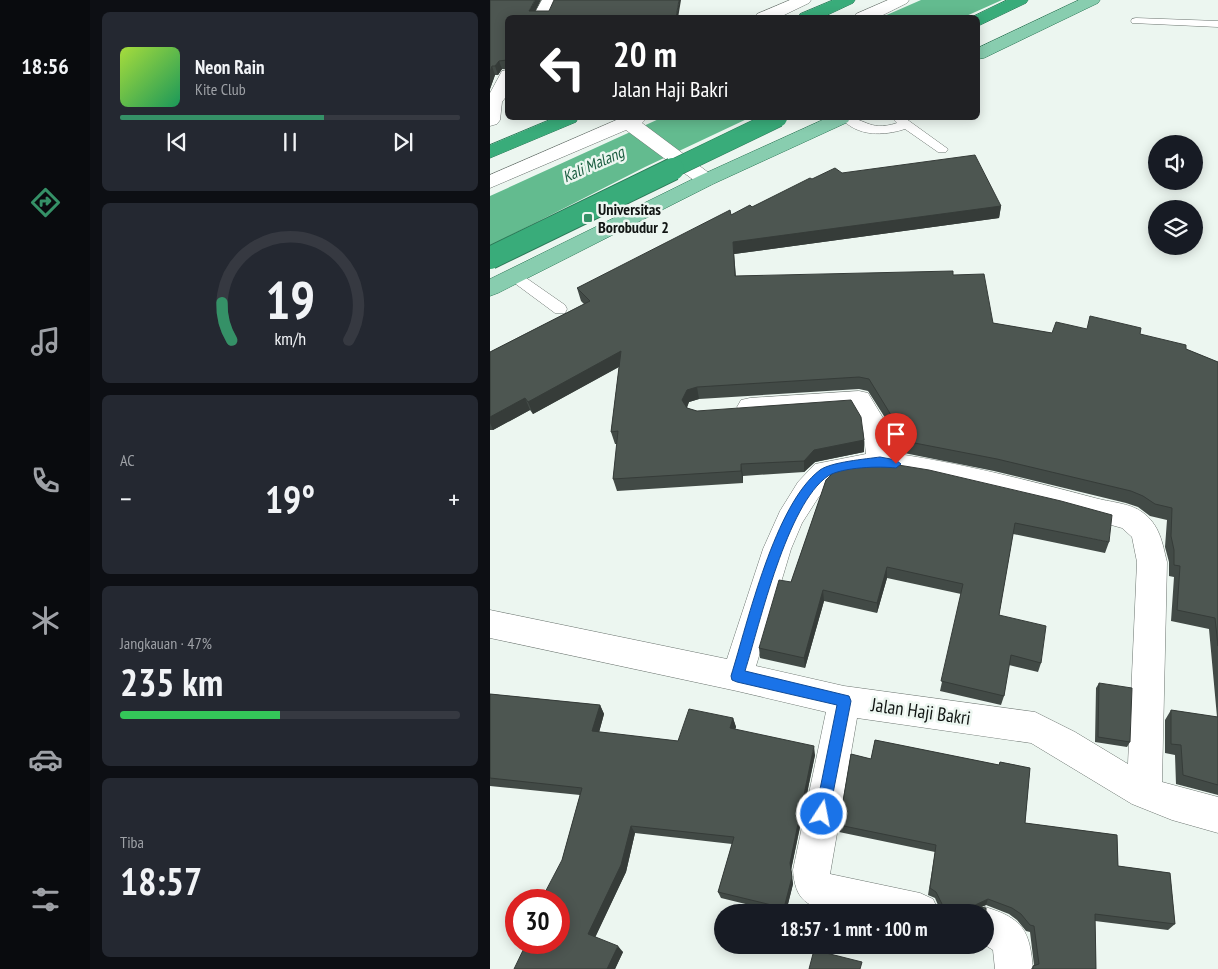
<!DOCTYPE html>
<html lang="id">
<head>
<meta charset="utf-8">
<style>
  :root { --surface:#171b24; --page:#242831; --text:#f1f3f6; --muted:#9ea1a6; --line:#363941; --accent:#359167 }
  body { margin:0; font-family:"PT Sans Narrow",sans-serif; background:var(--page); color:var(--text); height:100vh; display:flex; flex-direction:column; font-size:19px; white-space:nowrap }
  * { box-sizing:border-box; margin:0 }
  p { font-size:16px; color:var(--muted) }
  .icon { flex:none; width:28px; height:28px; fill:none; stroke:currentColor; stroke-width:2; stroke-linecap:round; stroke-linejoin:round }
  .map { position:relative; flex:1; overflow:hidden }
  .details { display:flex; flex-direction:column; gap:12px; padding:12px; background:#0d0f14; width:400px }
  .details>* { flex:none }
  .banner { position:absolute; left:15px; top:15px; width:475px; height:105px; border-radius:8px; box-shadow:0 2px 12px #0003; background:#202124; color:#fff; overflow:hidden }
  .fabs { position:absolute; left:658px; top:135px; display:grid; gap:10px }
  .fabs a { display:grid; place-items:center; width:55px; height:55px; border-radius:50%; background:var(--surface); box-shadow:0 2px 12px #0003; font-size:25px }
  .speed { position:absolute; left:15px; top:889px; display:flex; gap:10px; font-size:25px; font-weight:700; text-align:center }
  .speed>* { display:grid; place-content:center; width:65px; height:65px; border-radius:50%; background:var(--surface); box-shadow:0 2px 12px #0003; line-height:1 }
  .speed .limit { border:8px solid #d22; background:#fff; color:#111 }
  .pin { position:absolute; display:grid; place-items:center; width:42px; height:42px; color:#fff; margin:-51px -21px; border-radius:50% 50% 50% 0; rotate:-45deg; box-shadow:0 0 5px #0007 }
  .pin .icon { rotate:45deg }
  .me { position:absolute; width:55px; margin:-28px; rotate:11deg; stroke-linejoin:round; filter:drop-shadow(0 0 4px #0008) }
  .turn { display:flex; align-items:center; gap:18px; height:105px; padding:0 25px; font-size:22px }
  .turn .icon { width:65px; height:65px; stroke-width:2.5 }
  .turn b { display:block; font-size:35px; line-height:42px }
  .big { font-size:38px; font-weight:600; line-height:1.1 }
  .details .card { flex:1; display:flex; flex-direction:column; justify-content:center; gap:8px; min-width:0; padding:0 18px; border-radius:8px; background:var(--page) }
  .details .dial { align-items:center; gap:0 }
  .dial svg { height:130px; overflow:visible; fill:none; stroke:var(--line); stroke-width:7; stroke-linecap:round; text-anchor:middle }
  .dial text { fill:var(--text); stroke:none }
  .song { display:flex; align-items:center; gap:15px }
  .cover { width:60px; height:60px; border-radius:8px; background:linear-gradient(135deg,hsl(80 70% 55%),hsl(150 70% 35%)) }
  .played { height:5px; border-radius:2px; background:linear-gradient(90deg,var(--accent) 60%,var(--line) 60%) }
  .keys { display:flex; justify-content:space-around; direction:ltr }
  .heat { display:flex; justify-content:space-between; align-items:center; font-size:28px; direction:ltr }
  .charge { height:8px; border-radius:4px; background:linear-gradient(90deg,#34c759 47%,var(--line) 0) }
  .trip { position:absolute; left:224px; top:904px; width:280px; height:50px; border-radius:25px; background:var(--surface); box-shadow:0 2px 12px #0003; font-weight:600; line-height:50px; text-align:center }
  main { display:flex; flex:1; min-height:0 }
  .menu { display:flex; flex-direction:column; width:90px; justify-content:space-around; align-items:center; background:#090b0e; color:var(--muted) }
  .menu .icon { width:35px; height:35px }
  .menu .current { color:var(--accent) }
  .menu b { font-size:22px; color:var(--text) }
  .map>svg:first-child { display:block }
</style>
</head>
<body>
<main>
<nav class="menu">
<b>18:56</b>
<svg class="icon current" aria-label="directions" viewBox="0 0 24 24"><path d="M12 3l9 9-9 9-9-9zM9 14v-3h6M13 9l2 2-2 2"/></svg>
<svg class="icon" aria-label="music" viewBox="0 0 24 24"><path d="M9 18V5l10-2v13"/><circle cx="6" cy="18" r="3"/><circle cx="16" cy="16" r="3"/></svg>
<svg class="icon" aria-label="phone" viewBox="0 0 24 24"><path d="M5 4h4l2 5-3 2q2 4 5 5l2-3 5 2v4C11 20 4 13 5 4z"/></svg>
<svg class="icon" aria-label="climate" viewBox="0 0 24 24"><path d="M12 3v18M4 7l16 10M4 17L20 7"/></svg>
<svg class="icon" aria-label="car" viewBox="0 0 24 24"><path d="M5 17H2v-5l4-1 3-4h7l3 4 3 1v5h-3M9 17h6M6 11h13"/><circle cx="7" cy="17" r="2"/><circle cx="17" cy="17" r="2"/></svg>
<svg class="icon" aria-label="filters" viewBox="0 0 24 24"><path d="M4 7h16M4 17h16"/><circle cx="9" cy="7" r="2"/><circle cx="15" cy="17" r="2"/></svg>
</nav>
<section class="details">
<div class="card">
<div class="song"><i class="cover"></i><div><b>Neon Rain</b><p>Kite Club</p></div></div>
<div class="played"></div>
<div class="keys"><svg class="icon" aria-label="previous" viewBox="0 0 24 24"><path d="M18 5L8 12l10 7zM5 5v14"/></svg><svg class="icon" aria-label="pause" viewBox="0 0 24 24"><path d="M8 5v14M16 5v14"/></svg><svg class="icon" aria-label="next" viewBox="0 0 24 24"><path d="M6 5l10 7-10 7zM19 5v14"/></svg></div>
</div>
<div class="card dial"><svg viewBox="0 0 100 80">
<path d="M14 69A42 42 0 1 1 86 69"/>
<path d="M14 69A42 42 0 0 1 8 46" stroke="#359167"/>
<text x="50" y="56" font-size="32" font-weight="700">19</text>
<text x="50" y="72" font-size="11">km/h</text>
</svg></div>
<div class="card"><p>AC</p>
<div class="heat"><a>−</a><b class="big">19°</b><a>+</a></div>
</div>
<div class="card"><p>Jangkauan · 47%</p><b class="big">235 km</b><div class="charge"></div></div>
<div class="card"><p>Tiba</p><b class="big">18:57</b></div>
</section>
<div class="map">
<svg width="728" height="969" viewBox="0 0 728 969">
  <rect width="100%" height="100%" fill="#ecf6f0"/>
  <path fill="#63bb8f" d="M431,0H512L474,17H392Z
    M171,118H259L155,167L0,246V196Z"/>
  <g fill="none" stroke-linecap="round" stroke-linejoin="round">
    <g stroke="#6c7570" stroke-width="1">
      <path id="lane" d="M646,18L728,21V27L642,23L641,21L642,19Z
        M351,118C375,115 377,133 407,123L402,118H415L458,149L456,152H448L415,129C394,136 367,137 351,118Z
        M24,271L29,273L75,305L77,309L75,313H65L19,279L17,276L19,273Z"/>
    </g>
    <g stroke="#6c7570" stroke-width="1">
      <path id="street" d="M52,0H68L59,18H42Z
        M300,0H321L319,3L288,18H265L267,14Z
        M398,0H419L417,3L387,18H364L366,14Z
        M18,70V94L12,102L10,120L7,124L0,126V93L12,71Z
        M131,118H157L152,123L223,176L226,180L223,184L216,186L209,184L136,130L0,188V175Z
        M369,391L378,393L399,428L402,453C470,463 538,480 605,498C619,502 640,503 652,512C670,525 672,542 677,562L672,782L728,797V833L682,820L642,804L541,743L367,718L340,874L430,893L443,899L449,912H345C317,907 305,900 303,870L336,712L247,691L0,638V610L237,659L273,549L290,511L308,482L325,464L376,454L373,429L362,410L260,416L251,414L247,407L251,400L260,398ZM390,472L438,480L568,510L632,528L642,537L647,562L638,764L585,732L545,712L354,686L266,666L301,549L312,523L328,498L344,481Z
        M495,907C533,918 540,931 543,969H505L503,950L495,945V912H482Z"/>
    </g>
    <g stroke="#2b7756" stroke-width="1">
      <path id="primary" d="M589,0H610L608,3L494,58L488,59V48Z
        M337,118H360L358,122L223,184L8,293L0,296V279L209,176Z"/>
    </g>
    <g stroke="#2b7756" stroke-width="1">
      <path id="highway" d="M343,0H365L363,3L331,18H308L310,14Z
        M517,0H538L536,3L488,26V18L482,17Z
        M64,118H88L86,122L0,158V145Z"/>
    </g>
    <use href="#lane" fill="#fff" fill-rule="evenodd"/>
    <use href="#street" fill="#fff" fill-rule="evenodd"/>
    <use href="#primary" fill="#88cdaf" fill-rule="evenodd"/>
    <use href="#highway" fill="#39ac7a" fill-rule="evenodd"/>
    <g stroke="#2b7756" stroke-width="19" stroke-linecap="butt">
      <path id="highway-bridge-far1" d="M180,170L288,118"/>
    </g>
    <g stroke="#2b7756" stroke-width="24" stroke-linecap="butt">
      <path id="highway-bridge" d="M0,258L183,169"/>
    </g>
    <use href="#highway-bridge-far1" stroke="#39ac7a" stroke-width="18"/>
    <use href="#highway-bridge" stroke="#39ac7a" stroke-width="22"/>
  </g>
  <path fill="#424a46" d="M0,0L45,11H59L191,0L18,18V69H12L8,75H5L0,89Z
    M352,173L511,206L509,218L244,254L246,276L463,275L503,323L562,333L597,329L650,334L696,349L728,362V795L686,784L685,755L675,753V720L681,710L727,717L719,629L681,621L684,577L679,576V562L675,547L677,520L660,516L648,507L636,503L504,471L404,451L401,427L378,391L369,389L209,399L199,402L197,408L207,411L374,440V452L325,462L314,472L253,476V483L127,491L123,479L127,444H125L121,432L129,367L43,414L40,410L3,430H0V352L94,304L91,301L87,288L241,215L262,207L322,179Z
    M336,480L619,542L615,553L523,534L509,615L551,663L548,672L519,665L514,696L511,705L450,691L471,594L397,578L387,613L334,601L315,668L270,658L269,648L301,582Z
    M609,683L640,742L637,747L605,742L606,688Z
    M0,694L110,705L114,714L109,732L188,741L243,718L246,727L245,729L325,755L301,870L303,884L296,912H289L231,898L228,892L242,844L145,833L136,872L105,937L133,952L125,969H24L69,942L72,860L90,795L0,786Z
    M385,740L509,765L510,762L540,768L535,823L627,835L628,866L680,873L685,924L678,930L605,921L606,969H541L544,965L540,932L536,931L527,920L519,914L496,905L491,907L496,908V916L495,918V912H451L445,898L438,895L445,852L349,832V825L361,754L381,759Z"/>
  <path fill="#363c39" d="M45,0H51L42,18L39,11Z
    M189,0H191L188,18H186Z
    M9,61L12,69L8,75L5,66Z
    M2,66L5,75L0,89V72Z
    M511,206L509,218L244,254L247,289L243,242Z
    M131,351L134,364L43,414L38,402Z
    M207,387L209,399L199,402L194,412L192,400L197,390Z
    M35,398L40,410L3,430L0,423V417Z
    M374,440V452L325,462L314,472V461L324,450Z
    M251,464L253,476V483L251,471Z
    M397,567V578L387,613V603Z
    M333,590L334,601L315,668L314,658Z
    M110,705L114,714L107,740L102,731Z
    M243,718L246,727L243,737L240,728Z
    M324,746L325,755L301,870L303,884L296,912H295L294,908L300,863Z
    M141,826L145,833L136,872L104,940L98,934Z
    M498,899L496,905L480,912L483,906Z
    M128,946L133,952L125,969H117Z"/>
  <path fill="#4d5651" stroke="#363c39" d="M0,0H45L39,11H59L64,0H189L186,18H18V67L17,60L9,61L5,66H2L0,72Z
    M485,155L511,206L243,242L245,276L463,271V275L494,274L503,323L562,333L566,322L597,329L600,316L651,328L650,334L696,345V349L728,362V646L725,618L687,610L690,566L684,565V550L681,536L682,508L665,504L653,496L641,491L507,459L404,439L401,415L379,379L369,377L207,387L197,390L192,400L197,408L207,411L361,400L371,417L374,440L324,450L314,461L251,464V471L123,479L128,431L121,432L131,351L38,402L35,398L0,417V352L100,301L87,288L240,210L241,215L260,205L262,207L320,178L322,179L345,168L352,173Z
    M390,462L439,470L571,501L622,515L619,542L525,523L509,615L556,626L551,663L521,655L514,696L451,681L473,584L397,567L387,603L333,590L314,658L269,648L289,580L301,582L336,480L345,471Z
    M609,683L642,688L640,742L608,737Z
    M0,694L110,705L102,731L188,741L199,709L243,718L240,728L324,746L300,863L302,877L294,908L228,892L244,837L141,826L131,865L98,934L128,946L117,969H24L37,942H69V900H51L72,860L92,788L0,778Z
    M681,710L728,717V785L693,775L691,745L681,744Z
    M385,740L509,765L510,762L540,768L535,823L627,835L628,866L680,873L685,924L605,914L606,969H543V966L549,964L544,926L540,925L531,914L522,908L498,899L483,906L496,908V916L495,915V912H481L453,906L446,892L440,888L446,845L349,825L361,754L381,759Z
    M324,950L372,962L370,969H319Z"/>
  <path fill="#1a73e8" stroke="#114b97" d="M390,457L406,460L411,464L406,468C390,466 352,467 338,476C297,504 270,623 255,671L359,696L361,701L339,814L337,819L332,821L327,819L325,814L347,705L247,682L242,680L241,676C258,621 285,504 330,470C341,462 376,459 390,457Z"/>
  <rect fill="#359167" stroke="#ecf6f0" stroke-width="2" x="93" y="213" width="10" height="10" rx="2.5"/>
  <g text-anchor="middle" stroke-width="5" stroke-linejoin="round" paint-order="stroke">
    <g font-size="16" font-style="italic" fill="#1c5e41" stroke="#ecf6f0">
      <text transform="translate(103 164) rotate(-24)" y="6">Kali Malang</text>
    </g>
    <g font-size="16" font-weight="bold" fill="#111513" stroke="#ecf6f0" text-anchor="start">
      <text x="108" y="215">Universitas<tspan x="108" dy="18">Borobudur 2</tspan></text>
    </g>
    <g font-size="19" fill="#111513" stroke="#ecf6f0">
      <text transform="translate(431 711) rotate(8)" y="7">Jalan Haji Bakri</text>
    </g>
  </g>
</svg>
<div class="fabs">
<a><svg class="icon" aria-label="sound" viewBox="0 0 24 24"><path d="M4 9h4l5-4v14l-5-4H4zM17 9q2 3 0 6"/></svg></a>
<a><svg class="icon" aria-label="layers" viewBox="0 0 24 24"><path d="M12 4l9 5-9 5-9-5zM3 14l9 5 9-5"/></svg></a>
</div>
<div class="speed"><div class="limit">30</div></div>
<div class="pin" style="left:406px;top:464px;background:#d93025"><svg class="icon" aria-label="arrive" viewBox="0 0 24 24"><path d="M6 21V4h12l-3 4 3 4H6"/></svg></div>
<svg class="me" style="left:332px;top:814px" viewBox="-20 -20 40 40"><circle r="17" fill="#1a73e8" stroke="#fff" stroke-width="3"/><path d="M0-11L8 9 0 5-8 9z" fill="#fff"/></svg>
<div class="trip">18:57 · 1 mnt · 100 m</div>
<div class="banner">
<div class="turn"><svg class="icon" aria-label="left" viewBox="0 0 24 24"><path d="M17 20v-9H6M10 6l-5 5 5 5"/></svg><div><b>20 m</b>Jalan Haji Bakri</div></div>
</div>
</div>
</main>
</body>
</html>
